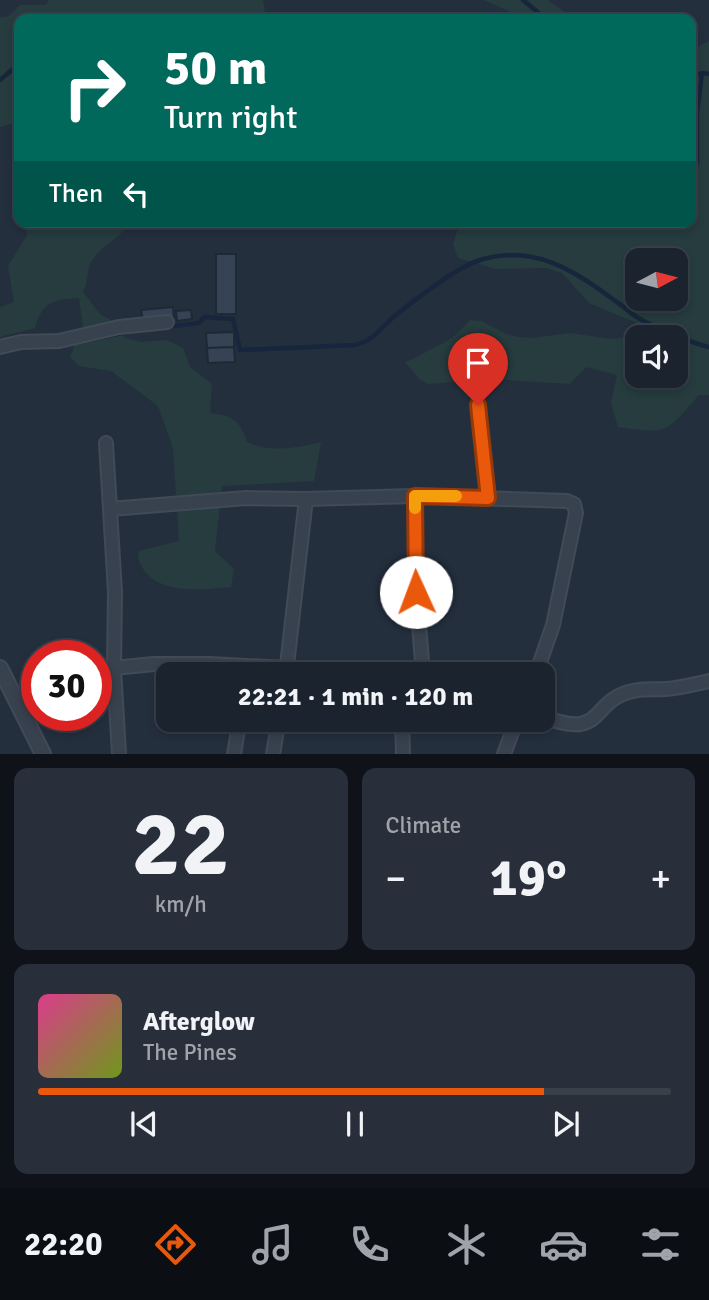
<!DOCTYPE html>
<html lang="en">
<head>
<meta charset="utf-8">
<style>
  :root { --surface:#1b232e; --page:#282f3a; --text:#f1f3f6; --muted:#a0a4aa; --line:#39404a; --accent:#ea580c }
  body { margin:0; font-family:Signika,sans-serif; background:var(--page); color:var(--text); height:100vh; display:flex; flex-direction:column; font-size:26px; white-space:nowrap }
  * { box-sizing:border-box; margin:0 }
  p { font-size:23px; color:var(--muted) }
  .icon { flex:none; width:38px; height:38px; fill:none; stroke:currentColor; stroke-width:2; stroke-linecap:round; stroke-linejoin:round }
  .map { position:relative; height:754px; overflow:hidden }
  .drawer { display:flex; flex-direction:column; gap:14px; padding:14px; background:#0f1319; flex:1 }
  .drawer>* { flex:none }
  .guide { position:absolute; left:14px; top:14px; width:682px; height:214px; border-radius:14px; box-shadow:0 4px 10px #0003,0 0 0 2px var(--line); background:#00695c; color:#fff; overflow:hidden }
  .needle { width:46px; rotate:83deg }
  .controls { position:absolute; left:625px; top:248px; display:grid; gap:14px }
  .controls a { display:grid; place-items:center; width:63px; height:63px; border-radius:14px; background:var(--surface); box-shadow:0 4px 10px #0003,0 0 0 2px var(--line); font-size:35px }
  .speed { position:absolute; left:21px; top:640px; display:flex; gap:14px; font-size:35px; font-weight:700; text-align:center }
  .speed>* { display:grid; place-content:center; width:91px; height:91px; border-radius:50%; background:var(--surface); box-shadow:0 4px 10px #0003,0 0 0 2px var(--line); line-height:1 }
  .speed .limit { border:10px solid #d22; background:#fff; color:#111 }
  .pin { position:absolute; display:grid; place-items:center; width:60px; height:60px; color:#fff; margin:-72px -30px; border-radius:50% 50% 50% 0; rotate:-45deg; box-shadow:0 0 7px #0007 }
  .pin .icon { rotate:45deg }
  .me { position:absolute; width:77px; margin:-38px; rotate:358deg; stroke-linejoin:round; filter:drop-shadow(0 0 5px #0008) }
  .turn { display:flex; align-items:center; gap:24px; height:147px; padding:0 35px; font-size:32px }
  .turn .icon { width:91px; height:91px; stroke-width:2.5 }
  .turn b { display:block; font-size:49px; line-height:60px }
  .then { display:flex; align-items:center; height:66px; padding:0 35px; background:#0003; gap:14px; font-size:26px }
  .big { font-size:52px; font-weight:700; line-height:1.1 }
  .drawer .tile { flex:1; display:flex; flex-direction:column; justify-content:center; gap:10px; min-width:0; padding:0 24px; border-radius:14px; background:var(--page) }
  .drawer .dial { align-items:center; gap:0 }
  .dial b { font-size:91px; line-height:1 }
  .song { display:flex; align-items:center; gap:21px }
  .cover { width:84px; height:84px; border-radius:10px; background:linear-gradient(135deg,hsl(330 70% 55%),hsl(80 70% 35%)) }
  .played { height:7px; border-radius:4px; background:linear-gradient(90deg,var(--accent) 80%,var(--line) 80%) }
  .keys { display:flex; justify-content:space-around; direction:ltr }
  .heat { display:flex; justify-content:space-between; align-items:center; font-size:38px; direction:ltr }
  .drawer .tiles { flex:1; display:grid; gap:14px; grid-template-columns:1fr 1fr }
  .tile:last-child { grid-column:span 2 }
  .trip { position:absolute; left:156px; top:662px; width:399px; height:70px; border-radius:14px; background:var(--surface); box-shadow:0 4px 10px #0003,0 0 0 2px var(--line); font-weight:700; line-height:70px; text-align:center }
  .menu { display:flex; height:112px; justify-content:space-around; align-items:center; background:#0b0e12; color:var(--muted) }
  .menu .icon { width:49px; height:49px }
  .menu .current { color:var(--accent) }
  .menu b { font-size:32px; color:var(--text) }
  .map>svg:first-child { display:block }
</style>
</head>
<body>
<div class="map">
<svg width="709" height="754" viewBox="0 0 709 754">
  <rect width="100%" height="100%" fill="#242f3e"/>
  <path fill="#263c3f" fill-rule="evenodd" d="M49,0H263L266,19H19V122L0,127V17C9,19 14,11 20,5H45Z
    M484,0H548L574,19H526Z
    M709,41V395H699C664,434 670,434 618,427L611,403L617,375L586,367L570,384L488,379L428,384L420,380L405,362C415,359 421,354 430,350C452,339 453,338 470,320L481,321L506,334L518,337L531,338L571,333L611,339L644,335L639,324L589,303L562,273L546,268L496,269L458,258L453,244L460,222H691V51ZM637,261H676V299H637ZM637,338H676V376H637Z
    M25,222H132C120,237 103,245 93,259C86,269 89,281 83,292L100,314L111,320L125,338L141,342L167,340L183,348L190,367L212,384L210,412C214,414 218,414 223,415C237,418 243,429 247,442C268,453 299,448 321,442L314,481L222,486L215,551L234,569L231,587C204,590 157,595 142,567C139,561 137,558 139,551L179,541L173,448L158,406L111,371L79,366L70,357L73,351L75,332L83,328L79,298C54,300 43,300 35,328L0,337V307L14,302L8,266L27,235Z"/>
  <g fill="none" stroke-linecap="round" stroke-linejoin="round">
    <path stroke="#17263c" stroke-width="4.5" d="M523,0L546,19
      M691,77L702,73
      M0,80L19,64
      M691,168L697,163V113L702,73L709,74
      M166,327L199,323L204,317L233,319L240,350L355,345C374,341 382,326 397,314C416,299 454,269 477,261C533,242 575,271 618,303C626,308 632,315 640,319C655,328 692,343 709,347
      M80,342L126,332"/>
  </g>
  <path fill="#364354" stroke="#1f2835" stroke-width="2" d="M216,254H236V314H216Z
    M173,307L174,318L143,322L141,310Z
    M191,310L192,319L177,321L176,311Z
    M234,332V347L207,348L206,333Z
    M234,347L235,362L208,363L207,348Z"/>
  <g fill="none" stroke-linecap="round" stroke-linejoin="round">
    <g stroke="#414a57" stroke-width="16">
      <path id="minor" d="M0,347L21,342L59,341L119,327L167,322
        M478,405L488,498
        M106,443L115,592L114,668
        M415,496V575L423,674
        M110,509L246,498L306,499
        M286,674L306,499L415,496L567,501L574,504L576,513L553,625L536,674
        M542,716C606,742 589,700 633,691C644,688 655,690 666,689C681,688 695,684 709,681
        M402,719L403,754
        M119,754L114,668L154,664H209L406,674
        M234,754L240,719
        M273,754L279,719
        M504,754L517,719"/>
    </g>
    <g stroke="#414a57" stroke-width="18">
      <path id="tertiary" d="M0,668L43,754"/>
    </g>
    <use href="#minor" stroke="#38414e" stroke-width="12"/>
    <use href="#tertiary" stroke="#38414e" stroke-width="14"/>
  </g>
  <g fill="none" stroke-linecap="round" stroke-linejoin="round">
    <g stroke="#983908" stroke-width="18">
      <path id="route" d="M416,592L415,496L488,498L478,405"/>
    </g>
    <use href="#route" stroke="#ea580c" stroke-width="12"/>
    <path stroke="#f59e0b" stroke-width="12" d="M415,508V496H456"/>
  </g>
</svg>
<div class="controls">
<a><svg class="needle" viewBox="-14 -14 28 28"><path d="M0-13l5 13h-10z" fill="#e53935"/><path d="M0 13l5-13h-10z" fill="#a0a4aa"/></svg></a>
<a><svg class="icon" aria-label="sound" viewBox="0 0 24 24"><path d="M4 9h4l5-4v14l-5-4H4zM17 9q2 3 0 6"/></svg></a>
</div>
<div class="speed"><div class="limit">30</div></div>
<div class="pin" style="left:478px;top:405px;background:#d93025"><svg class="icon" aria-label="arrive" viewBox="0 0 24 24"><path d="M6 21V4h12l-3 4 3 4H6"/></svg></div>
<svg class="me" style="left:416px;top:592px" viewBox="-20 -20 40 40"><circle r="19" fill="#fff"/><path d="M0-13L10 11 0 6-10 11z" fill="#ea580c"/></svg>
<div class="trip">22:21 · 1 min · 120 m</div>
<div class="guide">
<div class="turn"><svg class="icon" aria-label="right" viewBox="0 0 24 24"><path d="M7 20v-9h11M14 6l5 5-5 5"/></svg><div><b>50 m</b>Turn right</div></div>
<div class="then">Then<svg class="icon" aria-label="left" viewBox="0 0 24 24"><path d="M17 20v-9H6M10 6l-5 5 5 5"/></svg></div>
</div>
</div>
<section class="drawer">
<div class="tiles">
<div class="tile dial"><b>22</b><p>km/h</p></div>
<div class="tile"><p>Climate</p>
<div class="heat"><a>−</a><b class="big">19°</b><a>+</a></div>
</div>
<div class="tile">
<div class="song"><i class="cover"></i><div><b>Afterglow</b><p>The Pines</p></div></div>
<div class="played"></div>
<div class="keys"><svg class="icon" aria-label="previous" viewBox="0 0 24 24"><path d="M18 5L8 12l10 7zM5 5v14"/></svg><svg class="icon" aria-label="pause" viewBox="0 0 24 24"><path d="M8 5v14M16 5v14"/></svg><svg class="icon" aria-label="next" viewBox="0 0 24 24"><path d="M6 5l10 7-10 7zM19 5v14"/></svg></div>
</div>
</div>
</section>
<nav class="menu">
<b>22:20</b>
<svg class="icon current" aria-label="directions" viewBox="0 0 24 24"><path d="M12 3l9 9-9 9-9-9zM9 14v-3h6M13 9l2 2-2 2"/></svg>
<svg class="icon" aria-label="music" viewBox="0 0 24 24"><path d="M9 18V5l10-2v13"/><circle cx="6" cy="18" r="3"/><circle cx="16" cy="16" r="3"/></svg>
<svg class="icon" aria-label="phone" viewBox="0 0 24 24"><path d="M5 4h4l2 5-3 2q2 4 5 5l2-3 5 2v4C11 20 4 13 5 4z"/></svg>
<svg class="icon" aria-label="climate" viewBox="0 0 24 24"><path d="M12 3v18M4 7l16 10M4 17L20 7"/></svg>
<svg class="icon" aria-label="car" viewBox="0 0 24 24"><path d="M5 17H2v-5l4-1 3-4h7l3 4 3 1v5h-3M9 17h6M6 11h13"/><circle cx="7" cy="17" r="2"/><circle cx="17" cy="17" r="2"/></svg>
<svg class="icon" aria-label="filters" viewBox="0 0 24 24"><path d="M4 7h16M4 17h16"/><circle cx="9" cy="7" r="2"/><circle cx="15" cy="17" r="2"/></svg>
</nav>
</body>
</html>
